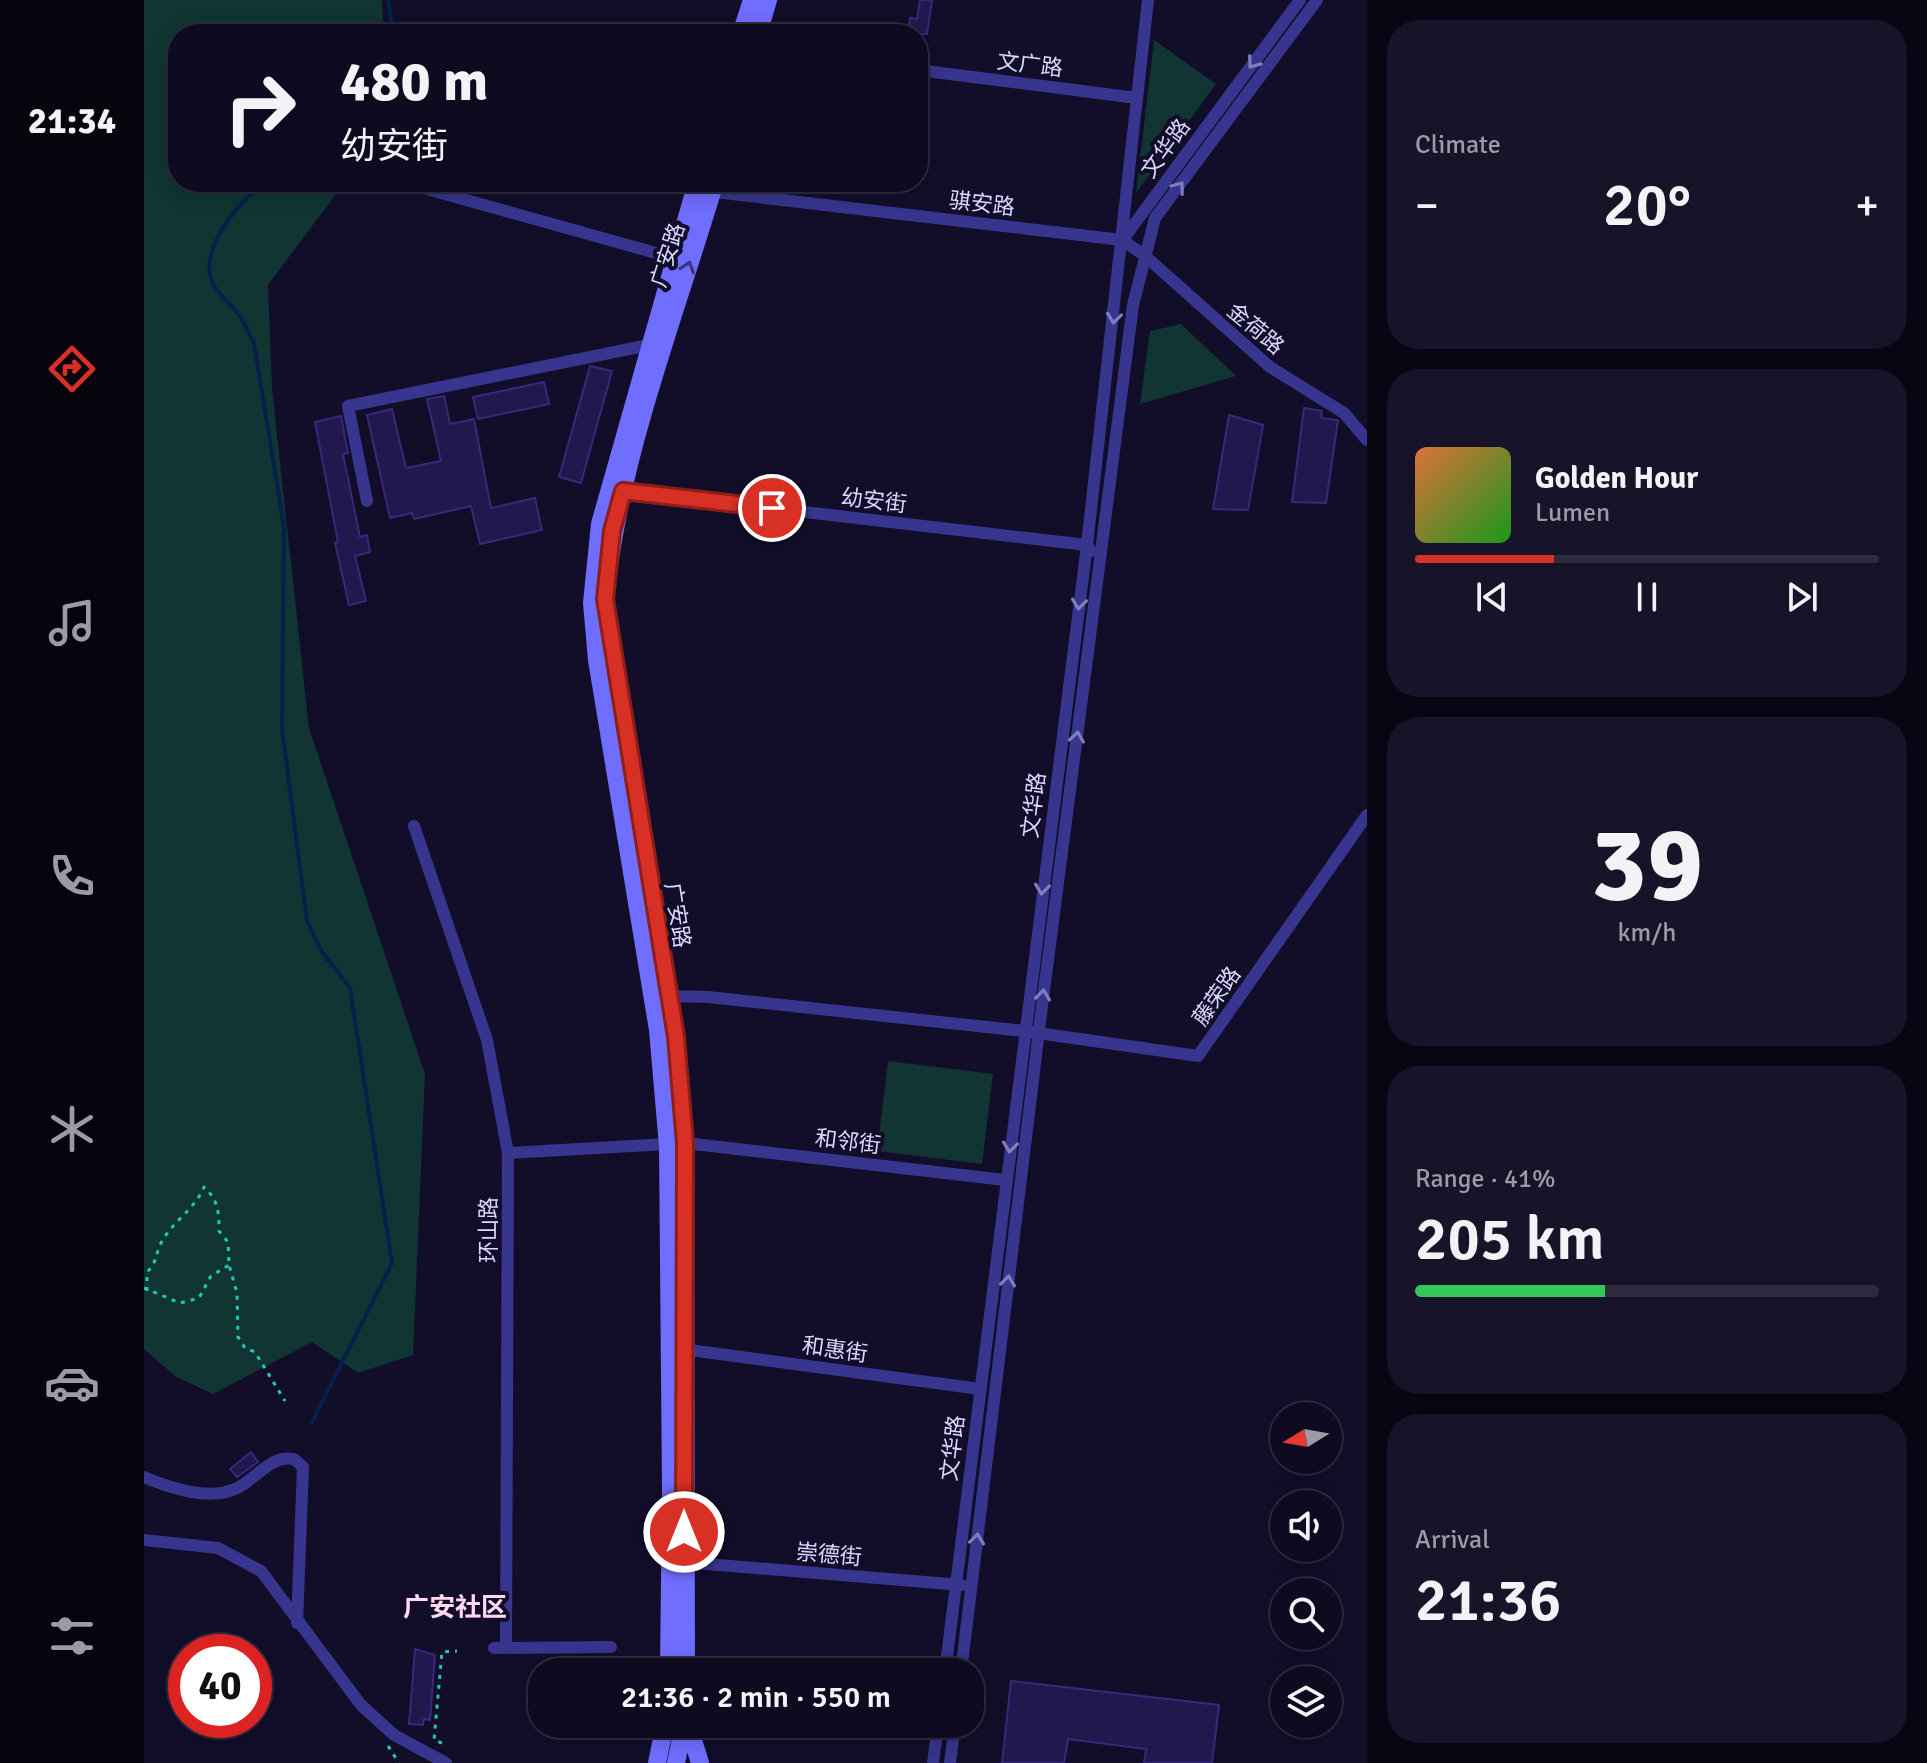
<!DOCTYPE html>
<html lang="en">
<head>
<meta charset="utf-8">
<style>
  :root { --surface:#0e0a20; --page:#171329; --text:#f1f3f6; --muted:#9b9aa5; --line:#2e2b3e; --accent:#d93025 }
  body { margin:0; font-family:Signika,"Noto Sans SC",sans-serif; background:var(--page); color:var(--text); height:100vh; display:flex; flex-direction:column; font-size:30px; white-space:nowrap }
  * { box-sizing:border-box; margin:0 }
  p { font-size:26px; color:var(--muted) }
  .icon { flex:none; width:44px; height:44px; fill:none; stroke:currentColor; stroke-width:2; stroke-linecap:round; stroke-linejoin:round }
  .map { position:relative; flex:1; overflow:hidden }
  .details { display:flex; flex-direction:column; gap:20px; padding:20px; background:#080612; width:560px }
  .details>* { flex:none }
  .hud { position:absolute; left:24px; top:24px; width:760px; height:168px; border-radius:32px; box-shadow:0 4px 20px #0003,0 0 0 2px var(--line); background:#0e0a20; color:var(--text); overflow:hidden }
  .needle { width:52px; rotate:259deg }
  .tools { position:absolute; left:1126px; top:1402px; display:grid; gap:16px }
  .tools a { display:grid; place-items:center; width:72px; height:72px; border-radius:50%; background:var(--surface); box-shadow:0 4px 20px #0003,0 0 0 2px var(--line); font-size:40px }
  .speed { position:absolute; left:24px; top:1634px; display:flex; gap:16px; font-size:40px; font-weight:700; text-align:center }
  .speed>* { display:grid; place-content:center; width:104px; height:104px; border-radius:50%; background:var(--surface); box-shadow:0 4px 20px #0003,0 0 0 2px var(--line); line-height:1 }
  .speed .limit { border:12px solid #d22; background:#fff; color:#111 }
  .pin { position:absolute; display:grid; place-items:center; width:68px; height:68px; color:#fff; margin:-34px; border:4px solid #fff; border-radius:50%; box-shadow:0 2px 8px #0007 }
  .me { position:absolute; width:88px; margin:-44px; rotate:0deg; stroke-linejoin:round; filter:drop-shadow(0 0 6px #0008) }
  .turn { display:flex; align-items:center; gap:28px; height:168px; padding:0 40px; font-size:36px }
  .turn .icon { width:104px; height:104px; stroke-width:2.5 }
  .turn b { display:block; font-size:56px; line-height:68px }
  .big { font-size:60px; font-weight:600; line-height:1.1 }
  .details .widget { flex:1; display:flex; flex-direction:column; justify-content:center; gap:12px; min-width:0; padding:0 28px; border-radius:32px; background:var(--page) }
  .details .dial { align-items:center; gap:0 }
  .dial b { font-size:104px; line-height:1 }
  .song { display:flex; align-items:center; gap:24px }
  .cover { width:96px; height:96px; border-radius:12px; background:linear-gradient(135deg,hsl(20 70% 55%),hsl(120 70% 35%)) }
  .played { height:8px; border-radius:4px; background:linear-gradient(90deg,var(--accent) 30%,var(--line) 30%) }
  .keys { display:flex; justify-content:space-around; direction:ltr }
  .heat { display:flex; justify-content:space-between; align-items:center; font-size:44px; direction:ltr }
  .charge { height:12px; border-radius:6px; background:linear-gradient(90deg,#34c759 41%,var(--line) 0) }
  .trip { position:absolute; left:384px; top:1658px; width:456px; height:80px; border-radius:32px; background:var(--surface); box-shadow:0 4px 20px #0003,0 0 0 2px var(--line); font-weight:600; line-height:80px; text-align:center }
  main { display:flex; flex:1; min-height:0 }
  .tabs { display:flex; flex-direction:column; width:144px; justify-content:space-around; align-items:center; background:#06040d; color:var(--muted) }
  .tabs .icon { width:56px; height:56px }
  .tabs .on { color:var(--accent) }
  .tabs b { font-size:36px; color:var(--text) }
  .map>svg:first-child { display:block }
</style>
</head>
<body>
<main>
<nav class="tabs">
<b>21:34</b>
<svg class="icon on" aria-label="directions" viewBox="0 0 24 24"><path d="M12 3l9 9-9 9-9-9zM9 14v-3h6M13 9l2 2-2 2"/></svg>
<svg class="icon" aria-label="music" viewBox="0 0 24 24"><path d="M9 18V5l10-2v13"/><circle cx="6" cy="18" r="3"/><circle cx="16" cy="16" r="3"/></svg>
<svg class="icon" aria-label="phone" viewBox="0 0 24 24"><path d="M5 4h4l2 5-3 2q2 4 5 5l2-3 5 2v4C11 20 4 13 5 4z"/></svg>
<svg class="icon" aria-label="climate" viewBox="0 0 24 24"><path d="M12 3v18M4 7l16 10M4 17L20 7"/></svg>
<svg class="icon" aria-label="car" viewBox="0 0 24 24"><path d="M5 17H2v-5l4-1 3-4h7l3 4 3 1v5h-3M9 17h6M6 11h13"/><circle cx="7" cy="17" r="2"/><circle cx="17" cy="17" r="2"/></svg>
<svg class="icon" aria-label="filters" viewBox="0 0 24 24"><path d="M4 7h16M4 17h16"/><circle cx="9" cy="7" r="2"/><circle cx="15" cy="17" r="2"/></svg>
</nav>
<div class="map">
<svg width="1223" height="1763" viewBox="0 0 1223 1763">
  <rect width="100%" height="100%" fill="#120e2a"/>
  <path fill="#103533" d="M0,0H238L240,34H34V182H201L124,285L128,389L165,728L281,1074L269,1355L214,1373L168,1342L69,1394L31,1376L0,1349Z
    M1010,40L1072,84L992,193Z
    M1037,324L1092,376L996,404L1006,331Z
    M744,1061L849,1074L838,1164L733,1151Z"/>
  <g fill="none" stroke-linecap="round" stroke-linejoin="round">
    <path stroke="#06204b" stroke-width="4" d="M244,0L249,34
      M123,182C96,198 51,253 70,286C77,297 88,305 95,315C101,323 105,334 110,343L140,527L138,729L163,921L178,952L206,988L248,1263L168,1422"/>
  </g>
  <path fill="#22184d" stroke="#38287b" stroke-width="2" d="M776,0H788L783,34H764L766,18L773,19Z
    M446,366L468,371L437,483L415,477Z
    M400,382L405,404L334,419L329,397Z
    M300,396L306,424L330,419L347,508L391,498L398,530L336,544L327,506L270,519L268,513L246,518L223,415L248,409L262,468L297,461L283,399Z
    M1160,408L1178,411L1177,418L1194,420L1182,503L1148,502Z
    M1085,415L1119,425L1104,510L1069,509Z
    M197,416L204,453L199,454L216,537L223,535L226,552L211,556L222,601L205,605L191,543L194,542L171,422Z
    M107,1452L114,1462L93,1477L86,1469Z
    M271,1649L291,1655L286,1720L280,1719L279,1725L265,1724Z
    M867,1681L1075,1705L1068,1763H1000L1002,1749L924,1739L920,1763H858Z"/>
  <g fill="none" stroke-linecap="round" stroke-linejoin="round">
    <path stroke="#25c5b9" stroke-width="3" stroke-dasharray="4 6" stroke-linecap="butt" d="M0,1288L36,1303L55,1298L67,1276L85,1265
      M3,1291V1272C13,1263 11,1255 17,1243C27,1223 51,1209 60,1187C74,1200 75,1211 75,1231L84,1242L85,1265L93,1293L94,1337L101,1348L111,1352L141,1401
      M298,1743L290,1740L298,1652L313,1651
      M244,1746L255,1763"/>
    <path stroke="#37358d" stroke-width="12" d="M774,70L993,98
      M258,182L530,258
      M562,191L978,240L1000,255L1126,367L1200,413L1223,440
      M980,238L1156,0
      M472,490L943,545L947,551
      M223,501L204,406L505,345L513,347
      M270,826L343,1040L364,1153L362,1648
      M520,996L564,997L880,1031L1054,1056L1223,815
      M364,1153L541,1143L861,1180
      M538,1349L836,1389
      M0,1477C26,1488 64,1501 91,1489C112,1480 126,1454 150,1459L159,1467L153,1623
      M0,1540L74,1548L117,1571L217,1705L250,1735L302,1763
      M538,1562L818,1585
      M350,1648L467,1647
      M801,1672L943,545L1004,0
      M817,1672L898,1006L989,305L1011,218L1173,0
      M789,1763L794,1724
      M806,1763L811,1724"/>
    <path stroke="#706eff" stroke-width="18" d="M597,34L608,0
      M614,34L624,0
      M525,1672L527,1489L524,1146L514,1030L453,660L448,603L456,524L553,182
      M542,1672L541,1143L532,1037L461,599C475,456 530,320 571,182
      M544,1724L556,1763
      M513,1763L521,1724
      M532,1763L540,1724"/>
  </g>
  <defs><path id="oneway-chevron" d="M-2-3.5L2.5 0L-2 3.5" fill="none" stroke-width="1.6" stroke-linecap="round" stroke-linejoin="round" transform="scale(2)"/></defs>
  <g stroke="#817ec0">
    <use href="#oneway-chevron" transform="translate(1109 63) rotate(126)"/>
    <use href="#oneway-chevron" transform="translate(1035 187) rotate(-53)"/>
    <use href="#oneway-chevron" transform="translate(970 318) rotate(97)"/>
    <use href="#oneway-chevron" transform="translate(935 604) rotate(97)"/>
    <use href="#oneway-chevron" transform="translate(933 737) rotate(-82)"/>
    <use href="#oneway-chevron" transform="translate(898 889) rotate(97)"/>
    <use href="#oneway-chevron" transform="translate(899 995) rotate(-83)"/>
    <use href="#oneway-chevron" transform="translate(866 1147) rotate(97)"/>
    <use href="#oneway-chevron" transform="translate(864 1281) rotate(-83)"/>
    <use href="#oneway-chevron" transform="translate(833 1539) rotate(-83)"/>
  </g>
  <use stroke="#38347f" href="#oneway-chevron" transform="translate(544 267) rotate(-72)"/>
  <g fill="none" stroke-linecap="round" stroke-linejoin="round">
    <g stroke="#8d1f18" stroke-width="20">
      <path id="route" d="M540,1532L541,1143L532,1037L461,599L468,531L479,491L628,508"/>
    </g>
    <use href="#route" stroke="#d93025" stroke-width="14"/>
  </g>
  <g text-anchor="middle" stroke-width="8" stroke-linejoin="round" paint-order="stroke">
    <g font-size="22" fill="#dbd7ff" stroke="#120e2a">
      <text transform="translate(886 64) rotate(7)" y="8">文广路</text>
      <text transform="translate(1021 148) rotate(-54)" y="8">文华路</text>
      <text transform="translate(838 203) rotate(7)" y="8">骐安路</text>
      <text transform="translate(523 255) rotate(-72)" y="8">广安路</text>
      <text transform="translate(1112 328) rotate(40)" y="8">金荷路</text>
      <text transform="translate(730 500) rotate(7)" y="8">幼安街</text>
      <text transform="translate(889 805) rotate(-83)" y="8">文华路</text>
      <text transform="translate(534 915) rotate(81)" y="8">广安路</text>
      <text transform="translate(1072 996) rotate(-55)" y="8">藤荣路</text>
      <text transform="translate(704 1141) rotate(7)" y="8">和邻街</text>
      <text transform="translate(344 1230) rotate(-90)" y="8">环山路</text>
      <text transform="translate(691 1349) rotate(8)" y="8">和惠街</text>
      <text transform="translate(808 1448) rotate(-83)" y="8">文华路</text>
      <text transform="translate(685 1554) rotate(5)" y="8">崇德街</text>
    </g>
    <g font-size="26" font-weight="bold" fill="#ffd9f2" stroke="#120e2a">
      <text x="311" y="1616">广安社区</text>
    </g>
  </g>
</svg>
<div class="tools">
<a><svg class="needle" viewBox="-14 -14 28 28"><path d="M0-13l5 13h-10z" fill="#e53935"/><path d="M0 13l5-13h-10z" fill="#9b9aa5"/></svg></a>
<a><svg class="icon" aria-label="sound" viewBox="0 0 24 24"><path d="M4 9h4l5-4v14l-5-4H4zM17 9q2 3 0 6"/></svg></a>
<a><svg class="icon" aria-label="search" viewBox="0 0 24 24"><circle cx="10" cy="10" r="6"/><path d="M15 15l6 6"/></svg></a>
<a><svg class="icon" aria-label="layers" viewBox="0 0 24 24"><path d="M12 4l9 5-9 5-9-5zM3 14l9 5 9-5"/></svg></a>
</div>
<div class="speed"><div class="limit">40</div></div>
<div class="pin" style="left:628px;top:508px;background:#d93025"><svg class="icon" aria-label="arrive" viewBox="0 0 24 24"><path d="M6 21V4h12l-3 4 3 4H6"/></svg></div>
<svg class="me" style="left:540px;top:1532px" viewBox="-20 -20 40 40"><circle r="17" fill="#d93025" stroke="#fff" stroke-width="3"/><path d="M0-11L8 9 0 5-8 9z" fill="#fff"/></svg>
<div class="trip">21:36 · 2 min · 550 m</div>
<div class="hud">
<div class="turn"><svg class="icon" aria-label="right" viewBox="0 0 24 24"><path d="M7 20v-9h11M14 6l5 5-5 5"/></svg><div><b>480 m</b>幼安街</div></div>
</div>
</div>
<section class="details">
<div class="widget"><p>Climate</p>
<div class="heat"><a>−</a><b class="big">20°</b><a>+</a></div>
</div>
<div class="widget">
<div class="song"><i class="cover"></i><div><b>Golden Hour</b><p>Lumen</p></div></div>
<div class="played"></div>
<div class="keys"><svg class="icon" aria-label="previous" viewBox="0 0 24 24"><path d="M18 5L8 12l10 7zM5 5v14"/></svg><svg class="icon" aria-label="pause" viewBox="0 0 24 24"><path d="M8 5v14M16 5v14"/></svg><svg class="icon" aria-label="next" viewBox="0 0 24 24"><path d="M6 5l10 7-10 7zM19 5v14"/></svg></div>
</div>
<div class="widget dial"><b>39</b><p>km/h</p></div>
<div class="widget"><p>Range · 41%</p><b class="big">205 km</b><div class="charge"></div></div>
<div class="widget"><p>Arrival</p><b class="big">21:36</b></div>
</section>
</main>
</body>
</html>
